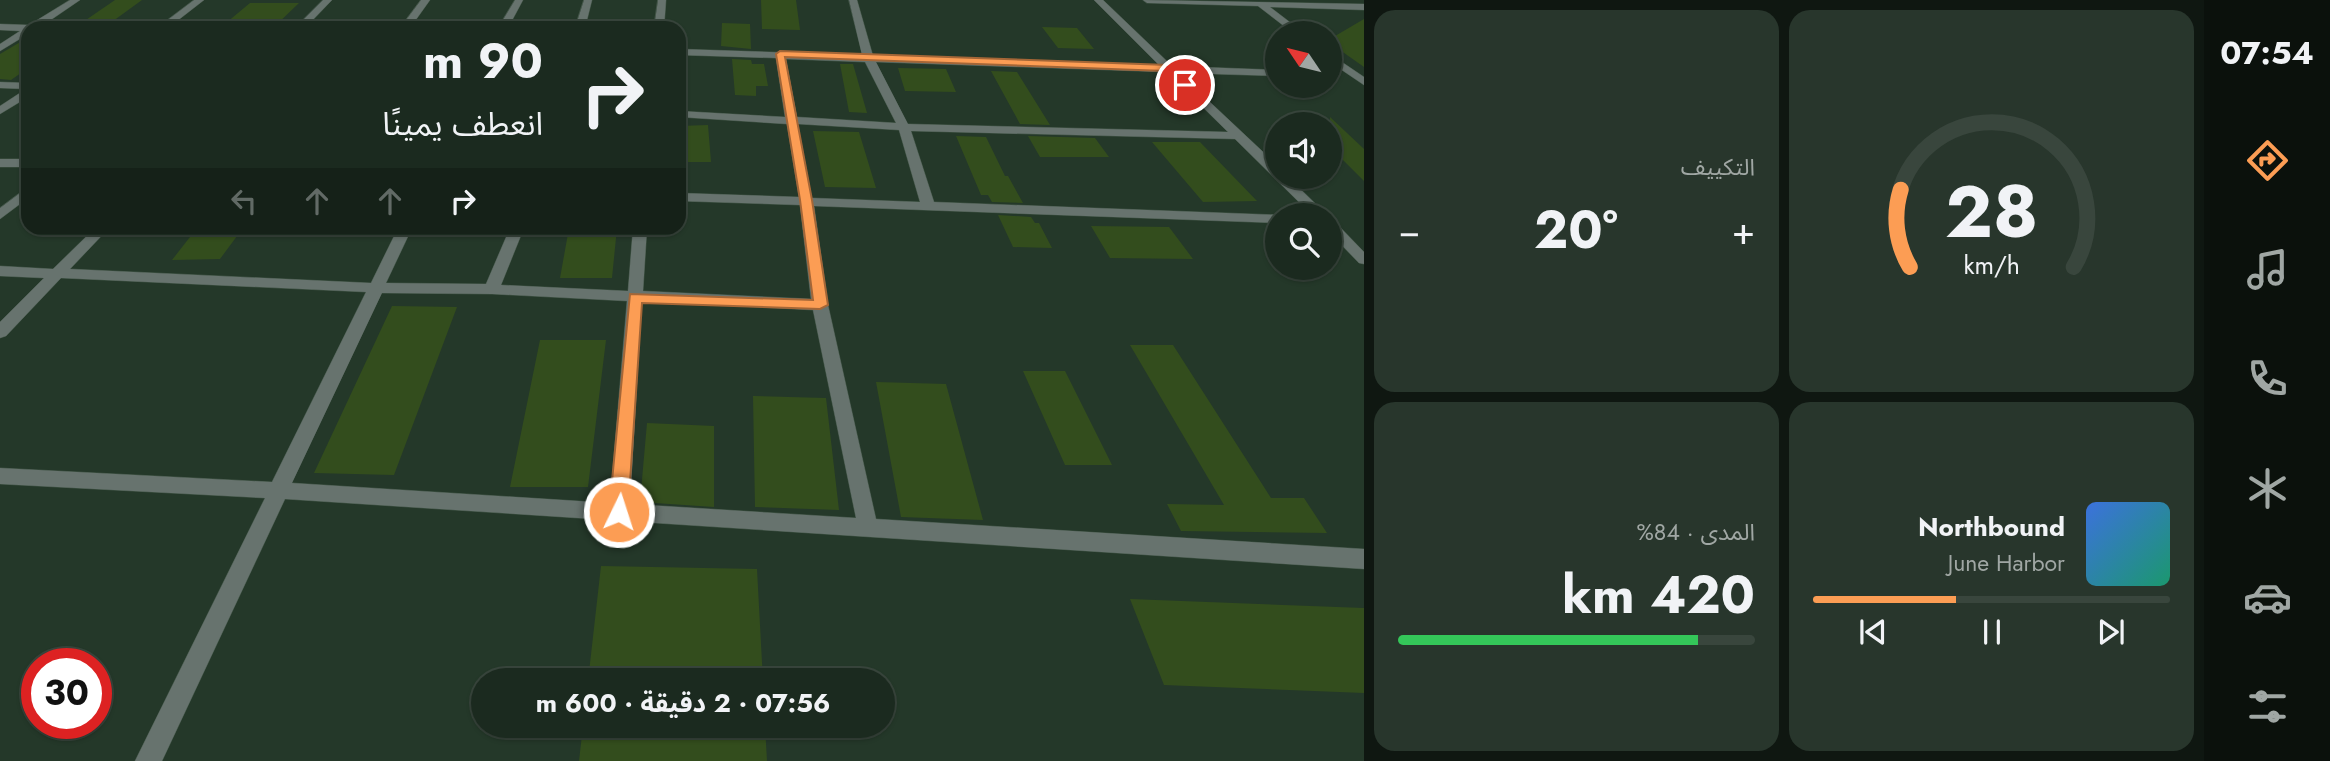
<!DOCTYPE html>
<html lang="ar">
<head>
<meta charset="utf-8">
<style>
  :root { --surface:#1b2a1f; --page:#28362c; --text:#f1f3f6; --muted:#a0a7a4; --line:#39463d; --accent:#fc9d54 }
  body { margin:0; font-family:Jost,"Noto Sans Arabic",sans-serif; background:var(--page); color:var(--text); direction:rtl; height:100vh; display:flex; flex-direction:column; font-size:26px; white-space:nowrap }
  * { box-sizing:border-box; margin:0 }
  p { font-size:23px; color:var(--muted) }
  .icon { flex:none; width:38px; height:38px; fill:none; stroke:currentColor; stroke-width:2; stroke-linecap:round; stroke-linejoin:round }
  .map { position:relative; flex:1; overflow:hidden; direction:ltr }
  .panel { display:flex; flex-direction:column; gap:10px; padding:10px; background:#0f1711; width:840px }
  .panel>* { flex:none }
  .top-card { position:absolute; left:21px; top:21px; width:665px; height:214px; border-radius:21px; box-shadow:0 2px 5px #0004,0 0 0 2px var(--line); direction:rtl; background:#1b2a1f; color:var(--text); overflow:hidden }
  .needle { width:46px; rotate:305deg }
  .buttons { position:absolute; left:1265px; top:21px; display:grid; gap:14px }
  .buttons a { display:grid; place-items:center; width:77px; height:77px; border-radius:50%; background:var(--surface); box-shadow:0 2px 5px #0004,0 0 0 2px var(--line); font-size:35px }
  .speed { position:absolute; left:21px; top:648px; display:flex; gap:14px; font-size:35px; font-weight:700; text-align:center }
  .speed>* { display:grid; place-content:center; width:91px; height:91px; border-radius:50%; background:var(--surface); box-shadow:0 2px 5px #0004,0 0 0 2px var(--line); line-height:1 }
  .speed .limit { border:10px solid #d22; background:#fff; color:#111 }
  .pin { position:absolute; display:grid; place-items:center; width:60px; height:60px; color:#fff; margin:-30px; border:4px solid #fff; border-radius:50%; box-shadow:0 2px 7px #0007 }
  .me { position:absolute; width:77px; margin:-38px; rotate:4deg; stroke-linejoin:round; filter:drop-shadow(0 0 5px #0008) }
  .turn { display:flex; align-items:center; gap:24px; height:147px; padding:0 28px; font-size:32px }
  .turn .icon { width:91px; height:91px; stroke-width:2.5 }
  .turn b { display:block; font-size:49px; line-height:60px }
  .lanes { display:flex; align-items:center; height:66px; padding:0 28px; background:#0003; justify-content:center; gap:35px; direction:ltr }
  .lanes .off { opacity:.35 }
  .big { font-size:52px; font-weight:700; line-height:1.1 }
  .panel .widget { flex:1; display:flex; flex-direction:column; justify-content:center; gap:10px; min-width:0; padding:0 24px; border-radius:21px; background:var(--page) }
  .panel .dial { align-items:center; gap:0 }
  .dial svg { height:182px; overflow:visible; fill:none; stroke:var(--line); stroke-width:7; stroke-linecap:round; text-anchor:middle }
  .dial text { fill:var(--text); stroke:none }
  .song { display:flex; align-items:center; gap:21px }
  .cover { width:84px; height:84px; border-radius:10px; background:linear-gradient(135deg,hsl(220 70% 55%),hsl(160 70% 35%)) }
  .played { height:7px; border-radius:4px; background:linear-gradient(90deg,var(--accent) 40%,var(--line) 40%) }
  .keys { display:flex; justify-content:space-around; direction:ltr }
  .heat { display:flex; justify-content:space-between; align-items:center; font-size:38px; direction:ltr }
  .charge { height:10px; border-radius:5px; background:linear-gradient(90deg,#34c759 84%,var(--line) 0) }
  .panel .tiles { flex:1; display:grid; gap:10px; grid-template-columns:repeat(2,1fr) }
  .trip { position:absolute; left:471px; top:668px; width:424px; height:70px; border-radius:35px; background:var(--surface); box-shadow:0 2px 5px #0004,0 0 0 2px var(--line); font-weight:700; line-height:70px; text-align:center; direction:rtl }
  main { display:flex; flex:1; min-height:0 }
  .dock { display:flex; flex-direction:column; width:126px; justify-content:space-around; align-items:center; background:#0b110c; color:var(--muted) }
  .dock .icon { width:49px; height:49px }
  .dock .active { color:var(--accent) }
  .dock b { font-size:32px; color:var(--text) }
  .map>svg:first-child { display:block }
</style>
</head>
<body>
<main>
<nav class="dock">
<b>07:54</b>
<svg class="icon active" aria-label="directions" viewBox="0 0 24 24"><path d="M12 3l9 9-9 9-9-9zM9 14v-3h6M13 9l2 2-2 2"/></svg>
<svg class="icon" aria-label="music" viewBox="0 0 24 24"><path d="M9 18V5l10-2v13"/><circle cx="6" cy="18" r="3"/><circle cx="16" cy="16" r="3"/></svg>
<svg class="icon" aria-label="phone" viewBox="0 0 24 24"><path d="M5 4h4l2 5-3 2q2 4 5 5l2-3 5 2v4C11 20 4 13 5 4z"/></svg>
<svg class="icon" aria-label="climate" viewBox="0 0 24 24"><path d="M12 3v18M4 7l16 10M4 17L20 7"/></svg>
<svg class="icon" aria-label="car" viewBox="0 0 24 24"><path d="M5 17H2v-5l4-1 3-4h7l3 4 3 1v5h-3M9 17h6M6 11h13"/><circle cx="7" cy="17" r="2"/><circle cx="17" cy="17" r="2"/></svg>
<svg class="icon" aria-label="filters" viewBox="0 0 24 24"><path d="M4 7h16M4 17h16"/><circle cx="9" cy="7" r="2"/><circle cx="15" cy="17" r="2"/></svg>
</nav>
<section class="panel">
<div class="tiles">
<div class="widget dial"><svg viewBox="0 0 100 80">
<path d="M14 69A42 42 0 1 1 86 69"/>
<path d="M14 69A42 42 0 0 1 10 35" stroke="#fc9d54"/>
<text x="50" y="56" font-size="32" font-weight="700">28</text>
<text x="50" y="72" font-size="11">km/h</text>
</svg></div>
<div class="widget"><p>التكييف</p>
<div class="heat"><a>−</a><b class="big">20°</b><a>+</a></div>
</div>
<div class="widget">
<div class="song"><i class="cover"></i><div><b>Northbound</b><p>June Harbor</p></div></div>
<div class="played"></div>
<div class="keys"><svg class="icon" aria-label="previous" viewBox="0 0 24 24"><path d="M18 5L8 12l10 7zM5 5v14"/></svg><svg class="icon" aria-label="pause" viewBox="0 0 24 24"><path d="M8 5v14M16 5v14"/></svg><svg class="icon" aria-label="next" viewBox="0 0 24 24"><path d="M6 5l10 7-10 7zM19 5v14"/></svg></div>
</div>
<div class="widget"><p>المدى · 84%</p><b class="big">420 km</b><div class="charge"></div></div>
</div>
</section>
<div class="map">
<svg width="1364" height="761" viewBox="0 0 1364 761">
  <rect width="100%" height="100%" fill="#243829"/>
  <path fill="#334d1d" d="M115,0H142L109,24H80Z
    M761,0H796L800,30L762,29Z
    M250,3H299L273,28H220Z
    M1364,19V67L1330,43V39Z
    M722,23L750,24L751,49L721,46Z
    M1042,27L1077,28L1094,49L1058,48Z
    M22,41H28V68L11,80L0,79V54Z
    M732,59L751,60L752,64H764L768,86H756V96L735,95Z
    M840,64H853L867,113L849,112Z
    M898,68L946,69L956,92L905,91Z
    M991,71L1017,72L1050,125L1020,124Z
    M1330,117L1364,149V181L1330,147Z
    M708,125L711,162H679V126Z
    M813,131L859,132L876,188L825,187Z
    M956,136L986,137L1005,176H1008L1023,203L992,202L988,195H981Z
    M1028,136L1095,138L1109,157H1040Z
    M1152,142H1200L1257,201L1203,202Z
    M998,215L1031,217L1035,223H1039L1052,248L1013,247Z
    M1091,226L1169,227L1193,259L1110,258Z
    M197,228H243L220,259L172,260Z
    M569,228H617L612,278H560Z
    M392,306L457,307L394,475L314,473Z
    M540,340H606L588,487H510Z
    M1130,345H1173L1271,498H1304L1327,533L1181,531L1167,504L1224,505Z
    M1023,371H1065L1112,465H1065Z
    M876,382L946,384L983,520L901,517Z
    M753,396L826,398L839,510L755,507Z
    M647,423L714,426V507L640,502Z
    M601,566L757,569L763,681H588Z
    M1130,599L1364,608V693L1164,685Z
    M583,726H765L767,761H579Z"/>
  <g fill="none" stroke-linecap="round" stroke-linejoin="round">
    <g stroke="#425547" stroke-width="1">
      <path id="street" d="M70,0H80L39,28H28V34L0,51V44L20,31L0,30V24L29,25Z
        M194,0H204L168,28H157Z
        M323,0H332L305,28H295Z
        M421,0H430L410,28H400Z
        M515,0H523L508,28H498Z
        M584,0H592L585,28H575Z
        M658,0H666L664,28H654Z
        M849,0H857L873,56L1160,66L1094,0H1103L1172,66L1278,70V76L1179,73L1278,166V177H1288L1327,215H1312L1235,139L911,131L934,202L1280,215L1278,223L814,206L828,305L876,519L1364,549V569L285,499L162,761H135L265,498L0,484V468L272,482L366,292L61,278L6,336L0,338V322L44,278L0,276V266L53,269L95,228H109L70,269L371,283L398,228H412L386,283L486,284L510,228H524L501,285L628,291L633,228H647L643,291L811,299L800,205L679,201V193L799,197L787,124L679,117V111L785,117L776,58L679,55V49L862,55ZM786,59L865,62L896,123L797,117ZM876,62L1167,72L1228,132L908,124ZM798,124L899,130L920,202L812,198ZM382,293L492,294L627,301L610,503L292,483ZM642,301L813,310L856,518L630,504Z
        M1143,0L1364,4V10L1270,7L1304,33H1293L1258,6L1147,3Z
        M1330,54L1364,77V85L1330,62Z
        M0,82L28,83V97L0,114V106L26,89L0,88Z
        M0,159H28V167H0Z
        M28,187V198L0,219V208Z
        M1330,221L1335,222L1364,252V264L1359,263L1330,233Z"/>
    </g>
    <use href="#street" fill="#67736e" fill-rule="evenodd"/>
  </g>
  <path fill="#fc9d54" stroke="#a46637" stroke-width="2" d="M780,51L1168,65L1190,85L1182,87L1165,71L785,57L812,200L828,305L820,309L642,303L628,512L625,517L619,520L612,517L609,512L630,294L813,300L800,200L776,54Z"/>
</svg>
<div class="buttons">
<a><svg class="needle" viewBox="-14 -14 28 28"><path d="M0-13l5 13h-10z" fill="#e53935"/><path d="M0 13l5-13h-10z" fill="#a0a7a4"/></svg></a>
<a><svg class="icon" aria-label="sound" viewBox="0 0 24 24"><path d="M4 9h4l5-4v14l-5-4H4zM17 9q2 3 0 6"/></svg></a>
<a><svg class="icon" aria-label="search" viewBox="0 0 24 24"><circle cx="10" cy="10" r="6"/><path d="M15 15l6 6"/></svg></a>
</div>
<div class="speed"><div class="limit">30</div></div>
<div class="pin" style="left:1185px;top:85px;background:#d93025"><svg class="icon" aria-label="arrive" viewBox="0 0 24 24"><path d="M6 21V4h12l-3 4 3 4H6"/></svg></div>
<svg class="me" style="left:619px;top:512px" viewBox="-20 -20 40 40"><circle r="17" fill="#fc9d54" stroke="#fff" stroke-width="3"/><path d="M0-11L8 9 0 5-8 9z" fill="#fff"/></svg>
<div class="trip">07:56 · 2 دقيقة · 600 m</div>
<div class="top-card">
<div class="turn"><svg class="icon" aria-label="right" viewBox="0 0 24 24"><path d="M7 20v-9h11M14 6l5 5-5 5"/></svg><div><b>90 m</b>انعطف يمينًا</div></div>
<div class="lanes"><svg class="icon off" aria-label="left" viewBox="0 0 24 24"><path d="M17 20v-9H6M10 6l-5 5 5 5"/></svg><svg class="icon off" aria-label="ahead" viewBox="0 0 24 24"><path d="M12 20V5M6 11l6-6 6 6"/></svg><svg class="icon off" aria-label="ahead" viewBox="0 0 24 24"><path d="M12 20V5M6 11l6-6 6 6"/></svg><svg class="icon" aria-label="right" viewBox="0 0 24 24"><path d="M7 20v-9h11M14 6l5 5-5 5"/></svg></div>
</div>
</div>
</main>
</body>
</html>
